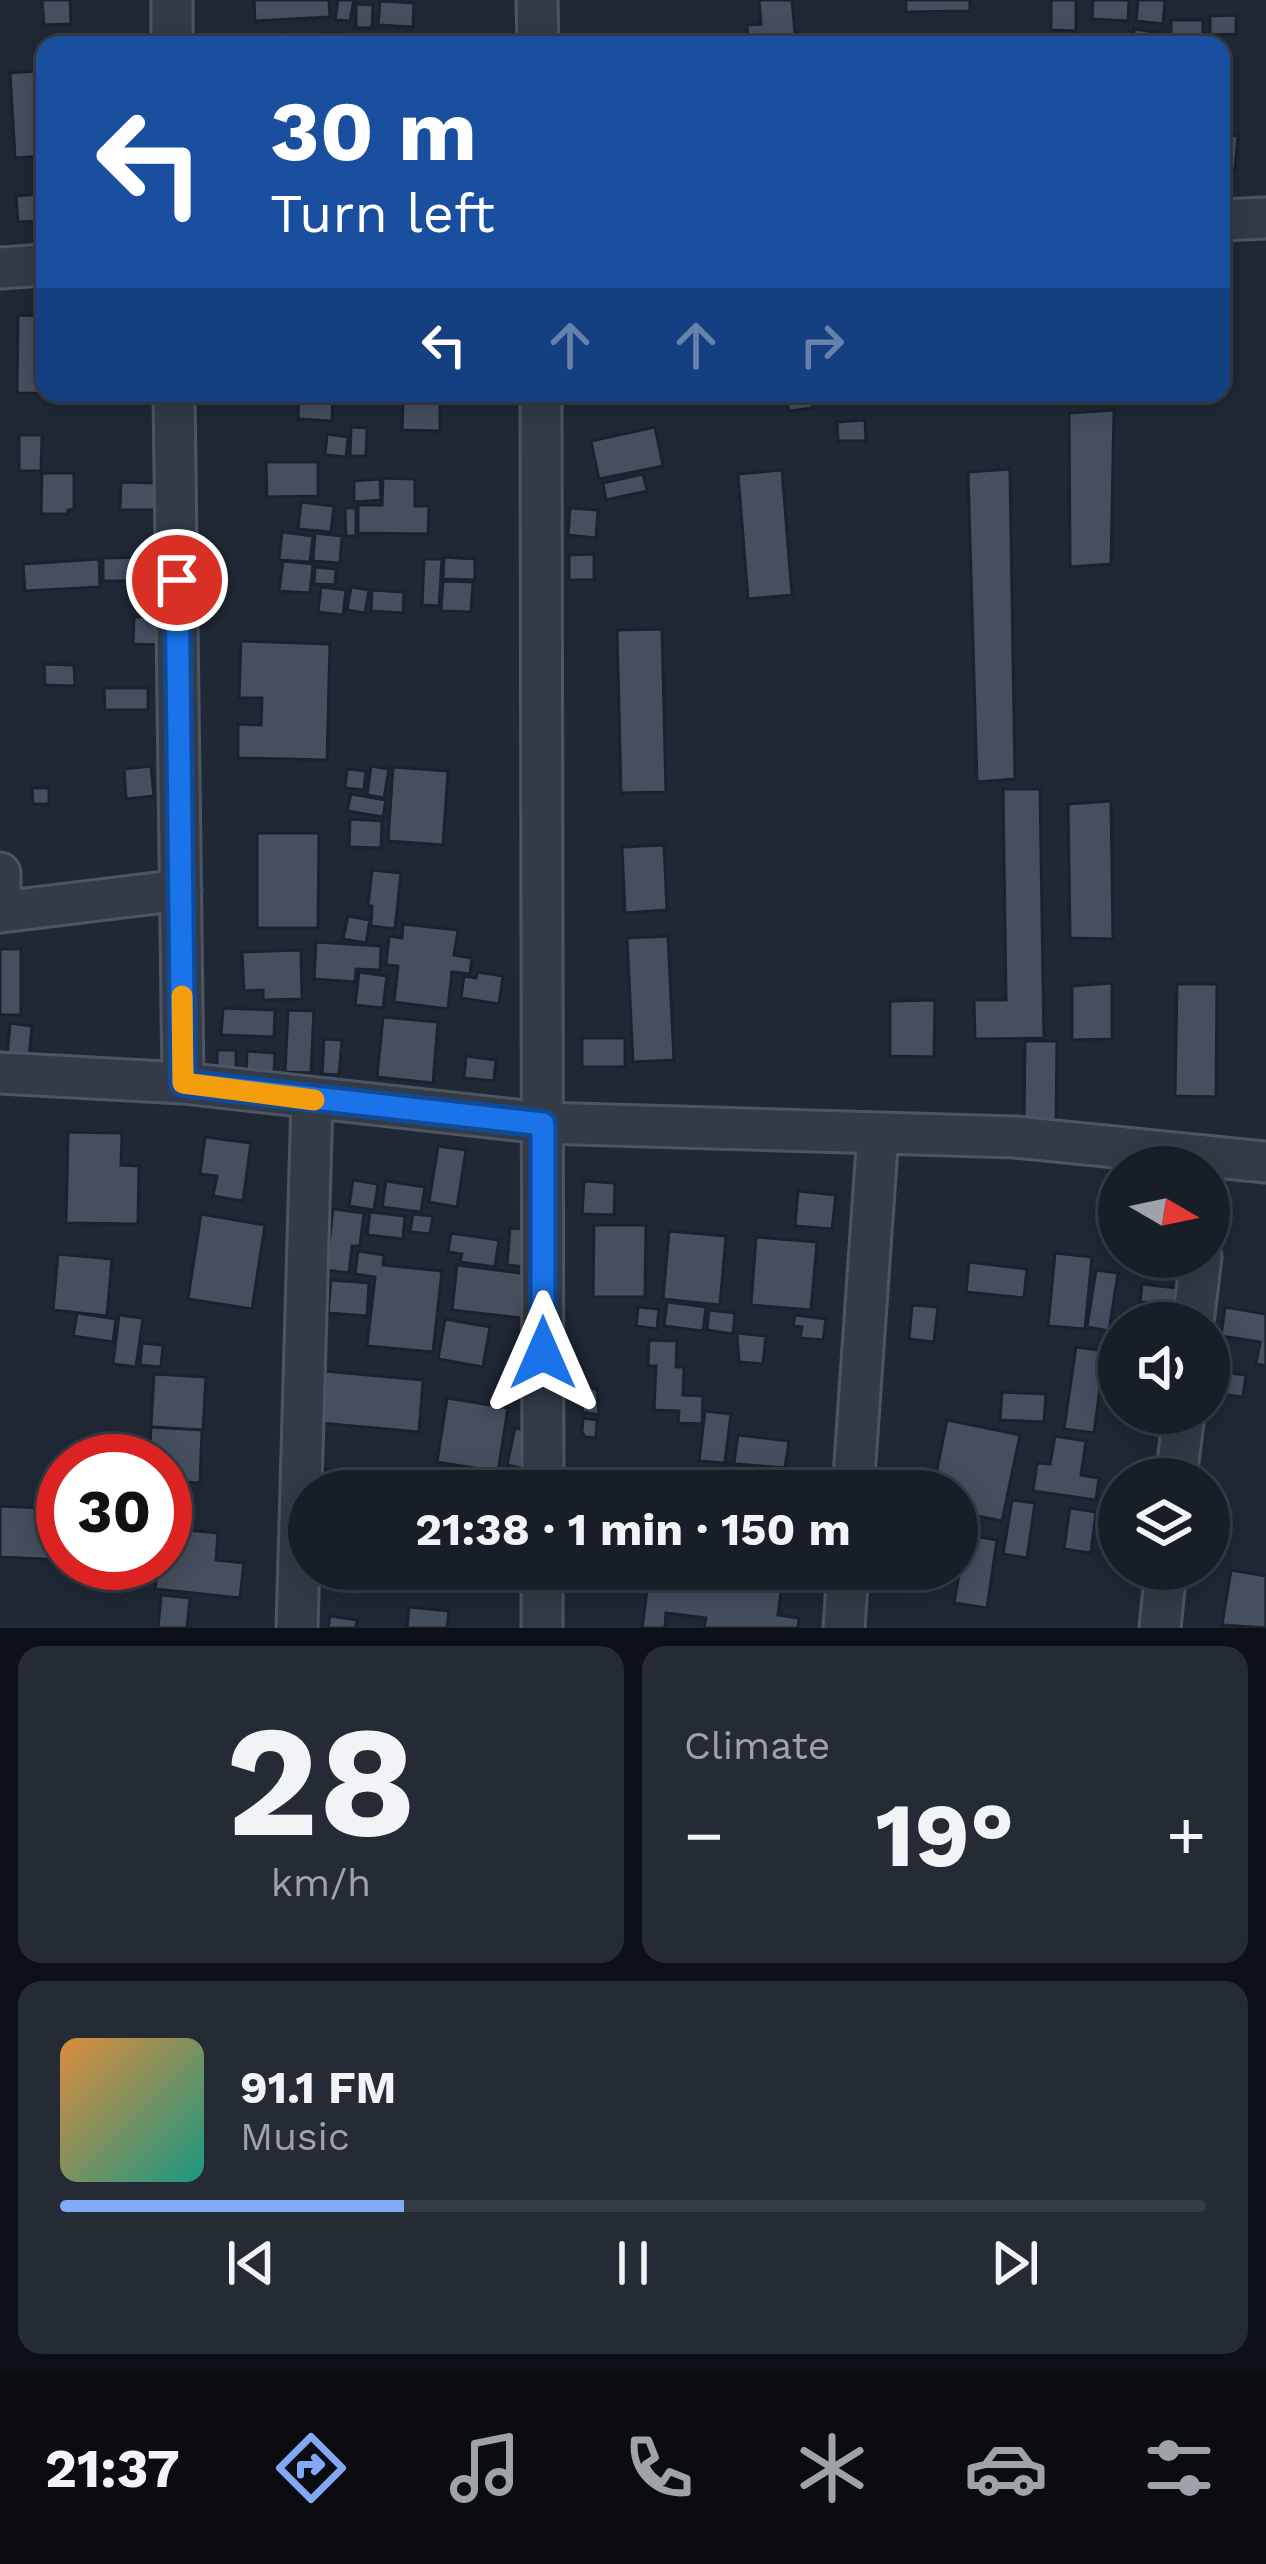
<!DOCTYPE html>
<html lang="en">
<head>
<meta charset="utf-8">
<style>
  :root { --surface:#181e28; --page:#252b34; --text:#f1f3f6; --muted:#9fa2a8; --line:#363c45; --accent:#81a9f5 }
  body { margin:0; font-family:"Work Sans",sans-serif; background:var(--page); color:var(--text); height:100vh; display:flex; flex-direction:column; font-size:45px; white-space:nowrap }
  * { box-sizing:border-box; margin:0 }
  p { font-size:39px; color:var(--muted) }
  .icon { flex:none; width:66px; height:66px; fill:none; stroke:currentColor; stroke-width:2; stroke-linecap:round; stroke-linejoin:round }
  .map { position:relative; height:1628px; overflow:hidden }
  .sheet { display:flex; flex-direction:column; gap:18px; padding:18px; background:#0d1016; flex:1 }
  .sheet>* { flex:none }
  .hud { position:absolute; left:36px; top:36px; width:1194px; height:366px; border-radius:24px; box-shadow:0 6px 30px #0003,0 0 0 3px var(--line); background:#1a4fa0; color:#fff; overflow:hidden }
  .needle { width:78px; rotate:99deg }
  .tools { position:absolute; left:1098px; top:1146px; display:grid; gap:24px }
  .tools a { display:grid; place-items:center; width:132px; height:132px; border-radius:50%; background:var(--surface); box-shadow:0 6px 30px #0003,0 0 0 3px var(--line); font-size:60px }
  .speed { position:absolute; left:36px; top:1434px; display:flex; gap:24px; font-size:60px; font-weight:700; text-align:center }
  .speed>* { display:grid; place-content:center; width:156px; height:156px; border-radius:50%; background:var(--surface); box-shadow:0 6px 30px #0003,0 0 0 3px var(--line); line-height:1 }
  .speed .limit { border:18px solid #d22; background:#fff; color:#111 }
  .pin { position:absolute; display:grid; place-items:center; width:102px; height:102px; color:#fff; margin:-51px; border:6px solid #fff; border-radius:50%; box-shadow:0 3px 12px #0007 }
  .me { position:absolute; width:132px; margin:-66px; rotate:0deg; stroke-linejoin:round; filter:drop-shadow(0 0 9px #0008) }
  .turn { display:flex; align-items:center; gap:42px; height:252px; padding:0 36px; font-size:54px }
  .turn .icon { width:156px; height:156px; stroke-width:2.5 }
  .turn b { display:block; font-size:84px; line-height:102px }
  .lanes { display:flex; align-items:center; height:114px; padding:0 36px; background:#0003; justify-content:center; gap:60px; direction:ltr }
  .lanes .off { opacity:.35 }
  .big { font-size:90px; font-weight:700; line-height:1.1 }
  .sheet .widget { flex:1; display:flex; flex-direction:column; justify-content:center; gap:18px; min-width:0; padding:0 42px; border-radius:24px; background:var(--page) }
  .sheet .dial { align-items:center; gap:0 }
  .dial b { font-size:156px; line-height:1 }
  .song { display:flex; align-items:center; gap:36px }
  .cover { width:144px; height:144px; border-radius:18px; background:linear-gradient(135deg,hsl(30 70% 55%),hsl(170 70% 35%)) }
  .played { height:12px; border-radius:6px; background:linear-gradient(90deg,var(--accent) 30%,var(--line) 30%) }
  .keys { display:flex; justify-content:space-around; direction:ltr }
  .heat { display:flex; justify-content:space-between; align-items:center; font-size:66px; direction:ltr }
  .sheet .tiles { flex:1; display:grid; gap:18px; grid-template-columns:1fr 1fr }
  .widget:last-child { grid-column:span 2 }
  .trip { position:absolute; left:288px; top:1470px; width:690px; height:120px; border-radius:60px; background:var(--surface); box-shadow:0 6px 30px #0003,0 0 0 3px var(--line); font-weight:700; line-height:120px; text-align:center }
  .tab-bar { display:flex; height:192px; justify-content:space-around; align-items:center; background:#0a0c10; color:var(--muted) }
  .tab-bar .icon { width:84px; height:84px }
  .tab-bar .active { color:var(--accent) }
  .tab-bar b { font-size:54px; color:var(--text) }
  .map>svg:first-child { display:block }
</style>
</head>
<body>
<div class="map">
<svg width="1266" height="1628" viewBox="0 0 1266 1628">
  <rect width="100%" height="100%" fill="#202836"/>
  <path fill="#464f60" stroke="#1b222d" stroke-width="3" d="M42,0H70L71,24L44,25Z
    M254,0H329L330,17L255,21Z
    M338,0H354L350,21L335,20Z
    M759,0H792L796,45H748L747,25L761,24Z
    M906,0H970V11L906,12Z
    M1051,0H1076V31L1051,30Z
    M1093,0H1129L1128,21L1092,19Z
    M1138,0H1165L1163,24L1136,21Z
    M380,1L414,3L413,27L378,25Z
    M356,4L373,5L372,28H356Z
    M1236,15V34L1210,35V16Z
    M1171,20H1203V38H1171Z
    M1134,29L1161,33L1159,45H1132Z
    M324,33L345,34L344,45H324Z
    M278,34L314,35V45H278Z
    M36,71L40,127L45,126V156L15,158L10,73Z
    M1221,134L1238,136L1235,170L1221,169Z
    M45,172V243H43L42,221L18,222L16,196L40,194L39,173Z
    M18,315L45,316V393L138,394L17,393Z
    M299,393H333L332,421L298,419Z
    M784,393H811L813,408L789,411Z
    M403,399L440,400V431L402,430Z
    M1114,410L1111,564L1070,567L1069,413Z
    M865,420L866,441H838L837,422Z
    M351,427L367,428L366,456H350Z
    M655,427L663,466L599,479L591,441Z
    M327,434L348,437L346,457L325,455Z
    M19,435H42L41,471H19Z
    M266,462H318V496L267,497Z
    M1010,469L1015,779L977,782L968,472Z
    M782,470L792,595L748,599L738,474Z
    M42,473H74V509L68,510V514H41Z
    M643,474L647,491L606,500L603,483Z
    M383,478L415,479V506H429L428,534L358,533V505H382Z
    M380,479L381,500L354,502V481Z
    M121,482L155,483V510H120Z
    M301,502L334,506L331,532L298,529Z
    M345,508H356V536H346Z
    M570,508L598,510L596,538L568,535Z
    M282,532L313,536L310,562L279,560Z
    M315,533L342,536L340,563L313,561Z
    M594,554V580H569V555Z
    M159,557V594H136V581H103V558Z
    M444,557L475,559V580L443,579Z
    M99,559L100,587L25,591L23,564Z
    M424,559H442L439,606L422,605Z
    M283,561L313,564L310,593L279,591Z
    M315,567L336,569L335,585L314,584Z
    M443,581L473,582L471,612L441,611Z
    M321,587L346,590L343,615L318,612Z
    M351,587L369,590L365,613L347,610Z
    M372,590L404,592L403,613L371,611Z
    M134,617H163V645L133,644Z
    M662,629L666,792L621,793L617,630Z
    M241,641L330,644L327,760L238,758V724L261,725L262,698H239Z
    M44,664L74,665L75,686L45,685Z
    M104,688H148V710H105Z
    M151,766L154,796L126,799L124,769Z
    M371,766L389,769L384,798L367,795Z
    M393,767L448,771L443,845L388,841Z
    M347,769L366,771L364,790L345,788Z
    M32,788H49V804H33Z
    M1003,789H1040L1044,1038L975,1039L974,1000H1006Z
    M351,794L386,800L383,817L347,811Z
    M1111,801L1113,939L1070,938L1068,804Z
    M350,819L382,821L381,848L349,847Z
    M257,833H319L318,928H257Z
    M664,845L667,910L625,913L622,847Z
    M372,870L401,873L395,929L371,926L372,906H368Z
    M348,916L370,920L366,943L343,939Z
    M403,924L458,930L454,955L472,958L470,974L452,972L448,1009L394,1002L398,966L386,965L389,936L402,938Z
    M668,936L674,1060L633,1062L627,938Z
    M316,942L381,946L380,970L356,969L355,982L314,979Z
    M0,949H21V1015H0Z
    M301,950L302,999L263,1000V990L244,991L242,952Z
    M359,972L387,976L383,1008L355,1005Z
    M477,972L503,976L499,1004L461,998L464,976L476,978Z
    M1112,983V1039L1072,1040V986Z
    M1177,984H1217L1216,1097L1175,1096Z
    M935,1000L934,1057L890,1056V1001Z
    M223,1008L275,1010L274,1037L221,1035Z
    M288,1010L314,1011L311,1073L285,1072Z
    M383,1017L438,1022L433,1083L377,1077Z
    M10,1023L32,1026L29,1059L7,1057Z
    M582,1038H625V1067H582Z
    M324,1039L342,1040L339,1075L322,1074Z
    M1025,1041H1057L1056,1124H1024Z
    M217,1050H236V1073H217Z
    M247,1051L275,1053L274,1075L246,1073Z
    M466,1056L496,1060L494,1081L464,1078Z
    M68,1132L122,1133L121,1165L139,1166L138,1224L66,1223Z
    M205,1137L251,1143L243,1201L213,1196L217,1176L200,1174Z
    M438,1146L466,1150L457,1207L429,1202Z
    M353,1180L378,1184L374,1210L349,1206Z
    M386,1181L425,1187L421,1212L382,1207Z
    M584,1181L615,1183L614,1215L582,1214Z
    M798,1191L836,1195L832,1229L795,1226Z
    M333,1209L364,1213L360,1246H352L349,1273L326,1270Z
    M370,1212L405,1216L403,1239L367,1235Z
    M201,1214L265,1225L252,1309L188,1299Z
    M413,1214L433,1216L430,1234L410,1232Z
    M594,1225H646L645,1297H593Z
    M510,1228L529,1229L526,1267L507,1265Z
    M669,1231L726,1236L720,1305L663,1299Z
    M451,1233L499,1240L495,1267L460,1262L462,1254L448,1252Z
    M756,1237L817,1242L811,1310L751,1305Z
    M358,1251L384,1255L383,1265L442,1271L433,1352L367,1346L375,1277L355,1274Z
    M1055,1253L1092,1257L1085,1329L1048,1326Z
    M58,1254L112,1259L107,1316L53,1310Z
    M969,1262L1027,1269L1024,1298L966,1292Z
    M457,1265L536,1275L530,1319L452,1310Z
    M1096,1270L1118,1273L1109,1331L1087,1327Z
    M331,1280L369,1283L367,1316L328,1313Z
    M1142,1284L1177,1288L1175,1305L1140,1302Z
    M667,1302L706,1307L703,1331L664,1326Z
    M912,1305L938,1307L934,1342L909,1339Z
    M638,1307L659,1309L657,1329L636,1326Z
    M1146,1307L1175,1311L1174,1323H1144Z
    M1225,1307L1266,1314V1366L1256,1364L1260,1342L1221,1336Z
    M709,1310L735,1313L733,1334L707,1330Z
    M77,1313L116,1319L113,1342L73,1336Z
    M119,1315L143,1318L136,1367L113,1364Z
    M795,1315L826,1319L823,1340L800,1338L802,1327L793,1326Z
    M445,1319L490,1327L483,1367L438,1359Z
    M737,1333L766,1336L763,1364L739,1362Z
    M649,1340L677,1341L676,1367H684L683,1395L703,1396L702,1424L678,1423L679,1411L654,1410L656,1366H648Z
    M142,1343L163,1345L161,1367L140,1365Z
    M1076,1347L1106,1351L1103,1365L1119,1368V1391L1100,1388L1094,1433L1064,1429Z
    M324,1371L423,1380L419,1432L320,1423Z
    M1212,1371L1246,1375L1243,1397L1209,1393Z
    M154,1374L206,1377L203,1430L151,1427Z
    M586,1388L597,1389L599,1415L582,1412Z
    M1002,1392L1046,1394L1044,1422L1000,1420Z
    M447,1398L508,1408L498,1472L437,1462Z
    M705,1411L731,1414L725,1462L734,1463L738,1435L789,1441L785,1468L699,1461Z
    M583,1418L597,1420L596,1438L585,1437L582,1432Z
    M947,1420L1020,1435L1002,1521L957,1512V1491H906L910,1474L935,1479Z
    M151,1427L202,1430L200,1483L165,1481V1461H149Z
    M515,1428L532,1432L525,1469L507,1465Z
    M1055,1436L1086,1441L1081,1475L1099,1478L1096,1500L1033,1491L1037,1463L1050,1464Z
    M442,1467L482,1474L479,1491H438Z
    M325,1469L347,1473L344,1491L322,1487Z
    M1012,1500L1035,1503L1027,1558L1003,1554Z
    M0,1506L63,1509V1560L0,1557Z
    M1070,1508L1096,1512L1091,1553L1064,1549Z
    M165,1528L218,1533L216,1560L244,1563L240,1598L155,1589L158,1563H165Z
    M957,1533L997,1540L987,1608L954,1603L961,1563L957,1562Z
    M650,1569H679L678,1579L714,1583L716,1569H784L778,1615L799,1618L798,1628H704L706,1618L666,1613L665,1628H642Z
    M679,1569H712L710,1581L678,1577Z
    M1231,1570L1266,1576V1628L1222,1625Z
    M161,1595L190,1598L187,1628H158Z
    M409,1607L449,1611L447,1628H407Z
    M330,1616L357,1620L356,1628H328Z"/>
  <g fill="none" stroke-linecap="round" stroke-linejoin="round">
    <g stroke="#4e5562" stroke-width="45">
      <path id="street" d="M172,0V45
        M537,0L538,45
        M1221,220L1266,218
        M0,268L45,265
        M174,393L183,1083
        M541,393L543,1491
        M0,873V912
        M1,912L181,890
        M0,1073L183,1083L543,1123L1015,1137L1266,1162
        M1193,1323L1201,1257
        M1176,1479L1184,1413
        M853,1491L878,1133
        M297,1628L312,1100
        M542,1628V1569
        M844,1628L848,1569
        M1160,1628L1166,1569"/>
    </g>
    <use href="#street" stroke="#333b47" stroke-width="39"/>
  </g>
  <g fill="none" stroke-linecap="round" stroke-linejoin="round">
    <g stroke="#114b97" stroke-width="30">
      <path id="route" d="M177,580L183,1083L543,1124V1353"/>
    </g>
    <use href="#route" stroke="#1a73e8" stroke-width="21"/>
    <path stroke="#f59e0b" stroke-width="21" d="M182,996L183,1083L314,1100"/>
  </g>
</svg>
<div class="tools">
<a><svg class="needle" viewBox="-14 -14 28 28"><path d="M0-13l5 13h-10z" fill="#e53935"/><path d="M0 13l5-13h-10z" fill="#9fa2a8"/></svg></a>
<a><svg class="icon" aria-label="sound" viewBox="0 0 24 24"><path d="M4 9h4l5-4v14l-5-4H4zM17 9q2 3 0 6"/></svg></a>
<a><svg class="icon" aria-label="layers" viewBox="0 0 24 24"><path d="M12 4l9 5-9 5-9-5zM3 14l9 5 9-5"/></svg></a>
</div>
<div class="speed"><div class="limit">30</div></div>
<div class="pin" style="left:177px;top:580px;background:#d93025"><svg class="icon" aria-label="arrive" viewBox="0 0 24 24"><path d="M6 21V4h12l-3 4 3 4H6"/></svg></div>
<svg class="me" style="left:543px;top:1353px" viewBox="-20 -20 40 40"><path d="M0-17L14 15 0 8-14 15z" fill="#1a73e8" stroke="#fff" stroke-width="4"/></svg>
<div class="trip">21:38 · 1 min · 150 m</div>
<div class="hud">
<div class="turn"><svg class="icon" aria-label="left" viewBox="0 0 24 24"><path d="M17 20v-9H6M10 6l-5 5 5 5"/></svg><div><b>30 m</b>Turn left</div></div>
<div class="lanes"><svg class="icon" aria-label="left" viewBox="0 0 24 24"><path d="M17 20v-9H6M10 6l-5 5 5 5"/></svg><svg class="icon off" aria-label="ahead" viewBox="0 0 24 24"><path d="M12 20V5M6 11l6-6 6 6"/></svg><svg class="icon off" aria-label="ahead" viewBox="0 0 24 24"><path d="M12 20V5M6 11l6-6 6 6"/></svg><svg class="icon off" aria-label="right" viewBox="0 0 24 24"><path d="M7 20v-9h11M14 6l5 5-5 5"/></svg></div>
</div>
</div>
<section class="sheet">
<div class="tiles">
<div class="widget dial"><b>28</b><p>km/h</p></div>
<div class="widget"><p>Climate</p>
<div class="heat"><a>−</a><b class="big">19°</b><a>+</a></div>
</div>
<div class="widget">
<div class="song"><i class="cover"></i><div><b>91.1 FM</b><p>Music</p></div></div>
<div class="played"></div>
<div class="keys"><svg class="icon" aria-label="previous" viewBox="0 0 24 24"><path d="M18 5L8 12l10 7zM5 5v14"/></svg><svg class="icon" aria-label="pause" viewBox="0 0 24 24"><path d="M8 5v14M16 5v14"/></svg><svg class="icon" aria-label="next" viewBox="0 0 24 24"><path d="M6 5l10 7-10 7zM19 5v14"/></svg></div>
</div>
</div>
</section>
<nav class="tab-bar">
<b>21:37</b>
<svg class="icon active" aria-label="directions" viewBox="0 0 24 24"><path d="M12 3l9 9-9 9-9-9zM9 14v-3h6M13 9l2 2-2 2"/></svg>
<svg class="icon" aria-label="music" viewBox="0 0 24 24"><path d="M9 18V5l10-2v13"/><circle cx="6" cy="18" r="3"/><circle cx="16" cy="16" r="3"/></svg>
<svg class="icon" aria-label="phone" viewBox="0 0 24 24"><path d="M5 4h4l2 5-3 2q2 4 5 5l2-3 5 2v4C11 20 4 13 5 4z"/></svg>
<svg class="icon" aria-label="climate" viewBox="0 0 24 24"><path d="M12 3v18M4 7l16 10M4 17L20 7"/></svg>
<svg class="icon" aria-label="car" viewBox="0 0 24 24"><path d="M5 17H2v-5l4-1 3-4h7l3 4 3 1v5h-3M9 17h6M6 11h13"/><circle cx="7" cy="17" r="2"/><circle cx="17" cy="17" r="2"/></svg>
<svg class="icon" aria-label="filters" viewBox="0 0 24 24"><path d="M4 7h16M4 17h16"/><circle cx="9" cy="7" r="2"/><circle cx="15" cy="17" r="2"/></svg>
</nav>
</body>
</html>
